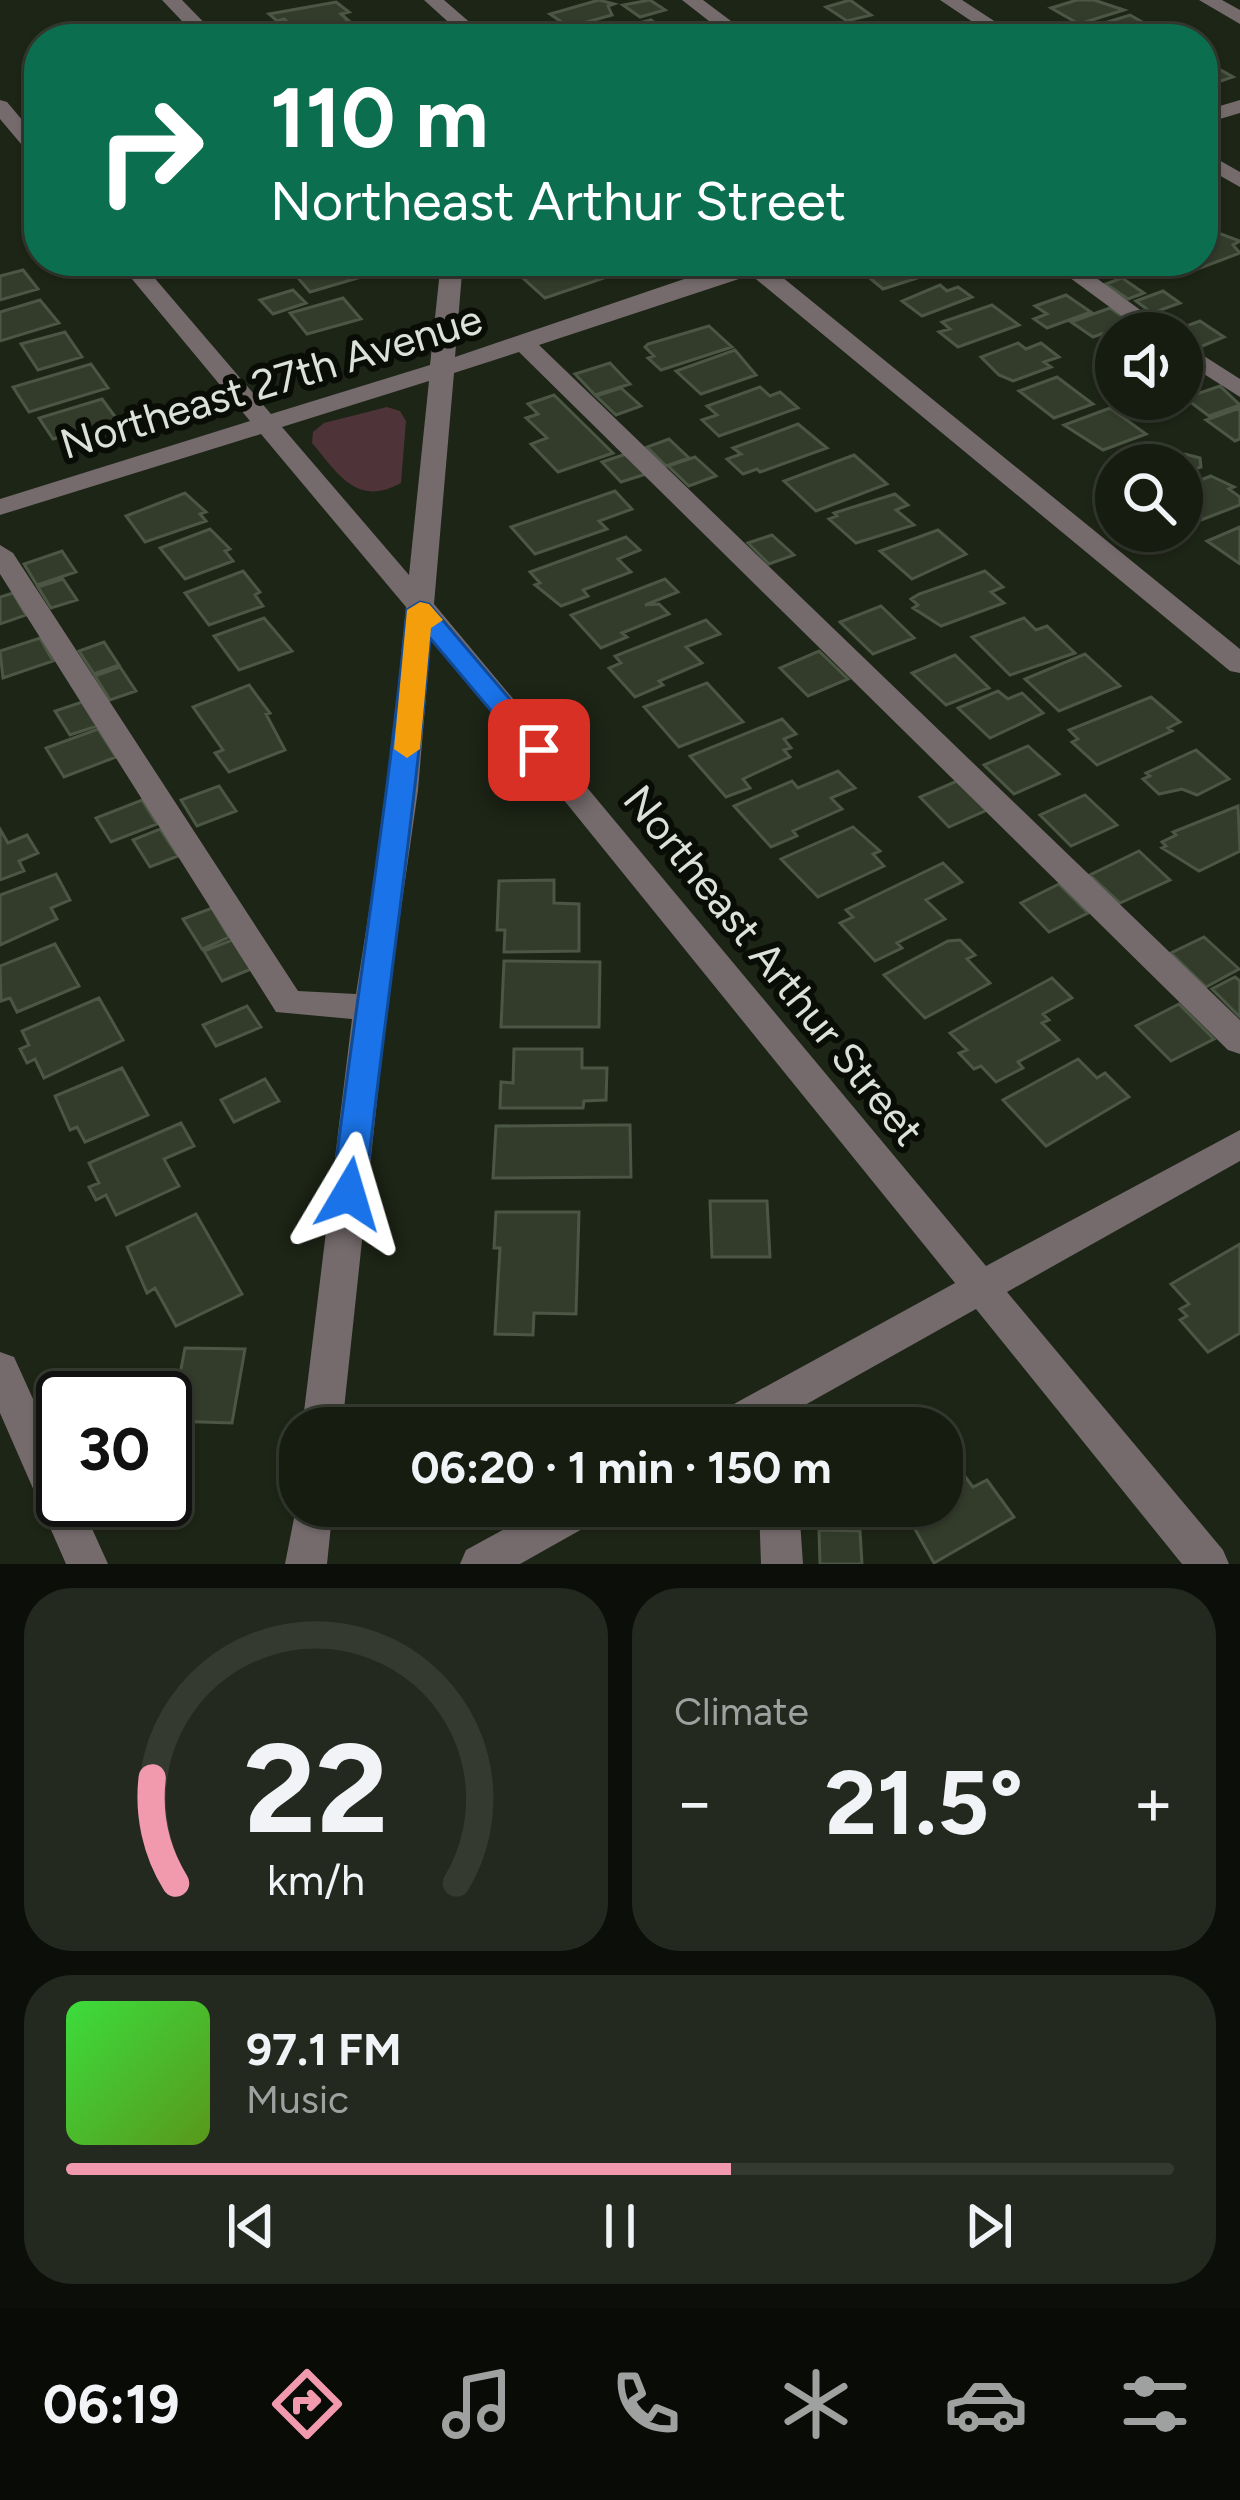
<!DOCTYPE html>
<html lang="en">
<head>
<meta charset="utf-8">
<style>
  :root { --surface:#161c10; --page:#23291e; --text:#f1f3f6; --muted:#9ea19f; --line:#353a30; --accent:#f29aad }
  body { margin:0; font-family:Figtree,sans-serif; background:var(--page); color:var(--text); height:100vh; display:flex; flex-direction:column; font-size:45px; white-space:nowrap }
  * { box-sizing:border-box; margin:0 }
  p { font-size:39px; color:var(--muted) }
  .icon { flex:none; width:66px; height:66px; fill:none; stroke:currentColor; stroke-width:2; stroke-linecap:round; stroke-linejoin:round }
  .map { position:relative; height:1564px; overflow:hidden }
  .drawer { display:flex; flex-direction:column; gap:24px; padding:24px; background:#0c0f09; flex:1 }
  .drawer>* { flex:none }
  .guide { position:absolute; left:24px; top:24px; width:1194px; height:252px; border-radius:48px; box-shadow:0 3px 9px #0004,0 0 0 3px var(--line); background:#0b6e4f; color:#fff; overflow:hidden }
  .tools { position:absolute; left:1095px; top:312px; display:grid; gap:24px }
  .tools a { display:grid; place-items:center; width:108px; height:108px; border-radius:50%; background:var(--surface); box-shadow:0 3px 9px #0004,0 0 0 3px var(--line); font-size:60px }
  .speed { position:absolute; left:36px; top:1371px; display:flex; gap:24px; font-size:60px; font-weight:700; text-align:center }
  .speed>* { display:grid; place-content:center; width:156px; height:156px; border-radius:50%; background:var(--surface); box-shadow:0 3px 9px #0004,0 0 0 3px var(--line); line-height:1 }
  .speed .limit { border:6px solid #111; border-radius:18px; background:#fff; color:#111 }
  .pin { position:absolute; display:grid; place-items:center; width:102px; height:102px; color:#fff; margin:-51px; border-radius:24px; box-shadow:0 6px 18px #0006 }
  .me { position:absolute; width:132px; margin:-66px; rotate:7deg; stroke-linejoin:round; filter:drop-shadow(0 0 9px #0008) }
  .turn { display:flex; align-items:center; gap:42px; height:252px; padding:0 48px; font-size:54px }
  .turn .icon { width:156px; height:156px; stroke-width:2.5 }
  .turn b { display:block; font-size:84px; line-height:102px }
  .big { font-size:90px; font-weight:700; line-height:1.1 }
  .drawer .tile { flex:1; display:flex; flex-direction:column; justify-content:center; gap:18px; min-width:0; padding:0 42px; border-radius:48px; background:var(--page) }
  .drawer .dial { align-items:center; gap:0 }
  .dial svg { height:312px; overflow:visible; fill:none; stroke:var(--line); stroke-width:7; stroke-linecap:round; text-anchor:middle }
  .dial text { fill:var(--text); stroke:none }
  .song { display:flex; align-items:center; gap:36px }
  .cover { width:144px; height:144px; border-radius:18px; background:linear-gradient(135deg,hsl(120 70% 55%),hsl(90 70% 35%)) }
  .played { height:12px; border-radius:6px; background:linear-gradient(90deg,var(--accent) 60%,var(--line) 60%) }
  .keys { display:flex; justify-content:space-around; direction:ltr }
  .heat { display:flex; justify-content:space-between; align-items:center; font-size:66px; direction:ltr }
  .drawer .tiles { flex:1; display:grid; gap:24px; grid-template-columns:1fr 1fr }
  .tile:last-child { grid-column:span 2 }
  .trip { position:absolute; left:279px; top:1407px; width:684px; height:120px; border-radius:48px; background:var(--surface); box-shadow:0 3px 9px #0004,0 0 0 3px var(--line); font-weight:700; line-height:120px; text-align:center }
  .menu { display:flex; height:192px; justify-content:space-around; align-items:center; background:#090b06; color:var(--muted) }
  .menu .icon { width:84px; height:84px }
  .menu .active { color:var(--accent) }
  .menu b { font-size:54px; color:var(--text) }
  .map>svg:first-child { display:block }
</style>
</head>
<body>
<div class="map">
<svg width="1240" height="1564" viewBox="0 0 1240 1564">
  <rect width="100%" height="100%" fill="#1d2516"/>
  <path fill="#4e3338" d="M387,407L400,411L406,421L401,483C357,507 339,475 312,443L313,432L324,423Z"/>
  <path fill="#333c2b" stroke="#4c5644" stroke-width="3" d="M599,0L614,4L608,6L612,15L569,27L550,14Z
    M650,0L665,10L640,17L623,5Z
    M850,0L871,15L847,21L826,7Z
    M1077,0H1094L1124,10L1079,24L1051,8Z
    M336,2L349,12L341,14L349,21L300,33L284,19L277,21L269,14Z
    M1130,15L1158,31L1112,39L1091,27Z
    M651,20L663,30L651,33L658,39L581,38Z
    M361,25L377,39L312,37Z
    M889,26L909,39L853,36Z
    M1203,60L1233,77L1203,87Z
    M1210,230L1240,241L1233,245L1240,253L1195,270L1181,261H1203V233Z
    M241,261H291V262L253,274Z
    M331,261H354L368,275L310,292L293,272Z
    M579,261H597L613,275L545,298L524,279Z
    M884,261H916L933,273L883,289L860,270Z
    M23,270L38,289L0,300V276Z
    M1122,278L1144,293L1128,299L1106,284Z
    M940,285L947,291L958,287L972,297L922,316L902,301Z
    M293,290L306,303L273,314L260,300Z
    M1163,291L1180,303L1152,313L1136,301Z
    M1066,295L1091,312L1047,328L1034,319L1047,314L1035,306Z
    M343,298L361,319L307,334L290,313Z
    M40,300L59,323L0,341V312Z
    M992,305L1019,325L958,347L939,332L950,329L942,322Z
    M1110,308L1132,323L1093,337L1071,322Z
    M1200,321L1224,337L1200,347L1176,330Z
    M709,326L732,347L661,370L648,358L654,356L645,347L648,344Z
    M65,332L82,357L38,370L21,344Z
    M1018,343L1026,349L1041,343L1059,357L1044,362L1051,367L1013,381L999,375L981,357Z
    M735,350L756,375L701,394L676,371Z
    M610,363L630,384L595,395L575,374Z
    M91,364L108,388L29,412L13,387Z
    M1057,377L1093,404L1054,418L1019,391Z
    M1220,386L1240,405L1209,416L1185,398Z
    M760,387L770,396L780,392L798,408L719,436L702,420L717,415L707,406Z
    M621,388L641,406L616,415L596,396Z
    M554,395L613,453L558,472L531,444L547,438L526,418L538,414L528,404Z
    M102,399L122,426L80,440L75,433L53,439L39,418Z
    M1110,408L1146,434L1103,450L1064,425Z
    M1240,408V439L1235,441L1206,420Z
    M798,424L827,448L760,472L757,469L743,474L727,459L741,454L733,448Z
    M669,439L689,458L666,466L647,447Z
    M1146,448L1163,462L1185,454L1200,458L1201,467L1182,474V465L1116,466L1110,462Z
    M626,454L646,474L621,482L602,462Z
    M854,455L887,484L816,511L784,481Z
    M695,457L716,476L689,486L668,466Z
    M1211,476L1234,487L1229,489L1240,497V505L1188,525L1182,520V487Z
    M615,491L632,509L599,521L607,529L535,554L511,527Z
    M185,493L206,512L200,514L206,521L145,542L126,516Z
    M895,494L908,505L896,510L914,525L856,543L829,519L837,516L834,513Z
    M1240,527V564L1207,541Z
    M210,529L230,549L225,551L233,561L185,579L160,548Z
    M938,530L966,554L912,579L880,551Z
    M772,535L794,555L769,564L748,543Z
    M626,537L640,550L618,559L631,572L583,590L588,596L561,606L535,585L540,583L530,572Z
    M62,551L76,572L37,585L24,564Z
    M243,571L260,592L255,595L263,606L209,625L185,593Z
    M985,571L1003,587L991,592L1004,603L941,626L913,608L918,605L911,599L919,594Z
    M63,579L77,600L51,608L38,587Z
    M665,579L678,592L645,605L659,604L669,614L622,633L627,637L601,648L571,615Z
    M13,593L26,615L0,624V597Z
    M881,606L914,638L873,654L840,622Z
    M264,618L292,651L239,670L214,636Z
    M1024,618L1036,630L1047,626L1075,653L1010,675L972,637Z
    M706,620L720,634L686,647L702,663L659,681L663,685L635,697L609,668L621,663L615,656Z
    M40,638L53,661L3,678L0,651Z
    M104,642L119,665L94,674L79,651Z
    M819,651L848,679L808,696L780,668Z
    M1085,654L1120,686L1059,711L1025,679Z
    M955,655L989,688L946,705L912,673Z
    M120,667L136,691L110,700L95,676Z
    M707,683L743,722L679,747L644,707Z
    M249,685L270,713L266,714L285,750L229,772L215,753L223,750L193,707Z
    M998,691L1008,699L1022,693L1043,713L990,738L958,708Z
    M1151,697L1180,722L1168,728L1172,731L1097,765L1072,742L1078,739L1069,730Z
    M82,702L97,726L70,735L55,711Z
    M782,719L796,734L784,739L791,748L784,750L790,757L743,779L750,788L726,797L690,756Z
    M98,729L116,757L64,777L46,748Z
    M1028,746L1059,774L1014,794L984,765Z
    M1196,750L1229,779L1197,795L1182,789L1159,794L1143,779L1150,776L1146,773Z
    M838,771L855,788L831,798L842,809L793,831L797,836L771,847L734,806L792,781L798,788Z
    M957,781L987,810L949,827L920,797Z
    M219,786L236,811L197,826L181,800Z
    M1085,795L1117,825L1071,846L1040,815Z
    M142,800L157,824L111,842L96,818Z
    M1238,806L1240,851L1199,871L1162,848L1166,846L1162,842L1176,835L1173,832Z
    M853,827L880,851L873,854L884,866L818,897L781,859Z
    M0,829L8,843L27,835L38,853L19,861L24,871L0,880Z
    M160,829L178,856L150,867L133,840Z
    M1139,851L1170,880L1120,903L1090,875Z
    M943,863L962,882L926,900L945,919L897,943L902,948L875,961L840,923L853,917L846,910Z
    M56,874L70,900L51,908L57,919L0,945V895Z
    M554,880V903L579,904V951L504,952L505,930H497L499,881Z
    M1059,884L1088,913L1049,932L1021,903Z
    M212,908L229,937L202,949L183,919Z
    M1204,937L1239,969L1206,987L1171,953Z
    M232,940L251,969L222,981L204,951Z
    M960,940L975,955L967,959L990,983L925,1018L884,975L948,941Z
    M55,944L79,986L17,1012L10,998L1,1001L0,966Z
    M504,961L600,962L599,1027H501Z
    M1235,977L1240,981V1017L1212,989Z
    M1052,978L1072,998L1043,1014L1049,1020L1042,1023L1059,1040L1018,1062L1023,1068L996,1082L981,1066L974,1069L959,1053L967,1050L950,1033Z
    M99,998L123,1040L44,1078L35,1059L27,1063L20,1049L29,1045L22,1031Z
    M1179,1004L1214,1039L1171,1061L1136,1026Z
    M247,1006L261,1027L216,1046L203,1025Z
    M514,1049H582V1068H607L606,1100L584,1101L583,1108H500L501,1082L513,1083Z
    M1078,1059L1097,1078L1105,1073L1129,1097L1046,1146L1003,1100Z
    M122,1068L148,1115L85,1142L77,1127L70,1130L55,1096Z
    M265,1079L279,1101L234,1122L221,1100Z
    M181,1123L194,1146L164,1159L179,1186L116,1215L106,1195L96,1200L89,1187L99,1183L89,1163Z
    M608,1125H630L631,1177L493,1178L496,1126Z
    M710,1201H767L770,1257H712Z
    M496,1212H579L576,1314L534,1313L533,1335L495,1334L500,1248H494Z
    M196,1214L242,1294L176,1326L155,1288L147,1293L127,1247Z
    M1240,1244V1333L1208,1352L1180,1320L1187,1316L1180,1309L1189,1304L1171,1284Z
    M185,1348L245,1349L232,1423L171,1421Z
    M957,1466L973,1487L987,1480L1014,1517L934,1563L902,1506H942V1473Z
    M819,1530L860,1531L862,1564H820Z"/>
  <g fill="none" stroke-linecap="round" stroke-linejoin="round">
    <path fill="#756b6d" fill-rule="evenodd" d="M162,0H182L220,39H199Z
      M424,0H444L489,39H467Z
      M682,0H703L755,39H732Z
      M940,0H962L1022,39H998Z
      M1199,0H1222L1240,10V24Z
      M0,100L7,102L39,140V159L32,157L0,119Z
      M1240,100V113L1203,124V111Z
      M1203,151L1240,172V187L1203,166Z
      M117,261H140L271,414L430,365L441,261H463L455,357L737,261H781L771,268L1240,649V673L1230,671L751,275L539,345L1240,1020V1054L1228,1050L519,352L454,373L434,604L986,1266L1240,1130V1161L1007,1292L1223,1550L1229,1564H1182L976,1309L764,1428H708L714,1415L955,1283L431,636L418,790L387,1007L342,1428H302L352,1019L276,1012L0,574V545L13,553L298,991L356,994L388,790L406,607L261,434L0,515V499L250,421ZM429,381L409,575L282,427Z
      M1047,261H1073L1172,333H1145Z
      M1182,342L1240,379V397L1182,360Z
      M0,1352L14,1357L63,1465V1500H79L108,1564H66L0,1413Z
      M299,1493L300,1506H333L327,1564H285Z
      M547,1506H606L600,1519L520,1564H460L466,1550Z
      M759,1506H799L803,1564H761Z"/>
  </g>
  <path fill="#1a73e8" stroke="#114b97" stroke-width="3" d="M420,602L429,604L553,750L549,757H530L430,638C414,824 385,1008 365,1194L360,1204L349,1208L337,1204L332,1194C356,999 388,805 407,610Z"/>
  <path fill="#f59e0b" d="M420,602L429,604L443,620L431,628L420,749L407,758L394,749L407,610Z"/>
  <g text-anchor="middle" stroke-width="12" stroke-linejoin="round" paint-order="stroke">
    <g font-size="42" fill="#dce2d8" stroke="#090d06">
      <text transform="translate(271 381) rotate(-17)" y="15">Northeast 27th Avenue</text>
      <text transform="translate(774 965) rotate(51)" y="15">Northeast Arthur Street</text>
    </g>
  </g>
</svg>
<div class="tools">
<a><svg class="icon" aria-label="sound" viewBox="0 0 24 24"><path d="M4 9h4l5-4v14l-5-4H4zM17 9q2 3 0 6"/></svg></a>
<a><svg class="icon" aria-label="search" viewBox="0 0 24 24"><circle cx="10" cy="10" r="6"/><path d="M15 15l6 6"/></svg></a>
</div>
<div class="speed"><div class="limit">30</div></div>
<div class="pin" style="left:539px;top:750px;background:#d93025"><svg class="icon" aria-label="arrive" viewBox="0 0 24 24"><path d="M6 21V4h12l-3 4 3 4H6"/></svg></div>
<svg class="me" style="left:349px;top:1194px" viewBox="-20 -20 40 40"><path d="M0-17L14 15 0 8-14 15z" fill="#1a73e8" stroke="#fff" stroke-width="4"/></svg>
<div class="trip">06:20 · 1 min · 150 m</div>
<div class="guide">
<div class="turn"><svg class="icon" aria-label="right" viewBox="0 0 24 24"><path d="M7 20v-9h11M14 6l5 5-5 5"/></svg><div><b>110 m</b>Northeast Arthur Street</div></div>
</div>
</div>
<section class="drawer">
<div class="tiles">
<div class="tile dial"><svg viewBox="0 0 100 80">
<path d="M14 69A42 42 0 1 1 86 69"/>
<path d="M14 69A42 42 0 0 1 8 42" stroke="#f29aad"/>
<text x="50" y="56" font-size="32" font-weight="700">22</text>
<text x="50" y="72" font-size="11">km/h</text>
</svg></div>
<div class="tile"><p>Climate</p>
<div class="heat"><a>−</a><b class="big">21.5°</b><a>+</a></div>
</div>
<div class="tile">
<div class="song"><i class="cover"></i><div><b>97.1 FM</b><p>Music</p></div></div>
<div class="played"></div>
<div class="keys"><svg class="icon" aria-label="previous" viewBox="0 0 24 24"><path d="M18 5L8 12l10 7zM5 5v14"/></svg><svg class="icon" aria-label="pause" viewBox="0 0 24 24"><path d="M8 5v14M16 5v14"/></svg><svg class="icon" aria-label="next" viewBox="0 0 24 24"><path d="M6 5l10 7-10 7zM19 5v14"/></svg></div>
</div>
</div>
</section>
<nav class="menu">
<b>06:19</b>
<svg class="icon active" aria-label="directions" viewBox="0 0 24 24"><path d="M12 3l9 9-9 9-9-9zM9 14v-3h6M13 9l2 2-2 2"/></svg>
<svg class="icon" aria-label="music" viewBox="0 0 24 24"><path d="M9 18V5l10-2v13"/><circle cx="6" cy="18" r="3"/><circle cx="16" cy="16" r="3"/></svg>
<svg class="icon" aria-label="phone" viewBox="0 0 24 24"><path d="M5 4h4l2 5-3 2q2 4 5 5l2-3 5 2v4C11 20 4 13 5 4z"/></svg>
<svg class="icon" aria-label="climate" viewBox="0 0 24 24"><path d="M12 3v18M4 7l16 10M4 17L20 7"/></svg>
<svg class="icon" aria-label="car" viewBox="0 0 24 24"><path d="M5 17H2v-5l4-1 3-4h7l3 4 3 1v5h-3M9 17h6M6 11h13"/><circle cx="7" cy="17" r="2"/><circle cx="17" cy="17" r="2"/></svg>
<svg class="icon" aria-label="filters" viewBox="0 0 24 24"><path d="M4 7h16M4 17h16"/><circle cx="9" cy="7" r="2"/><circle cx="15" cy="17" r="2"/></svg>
</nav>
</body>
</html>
